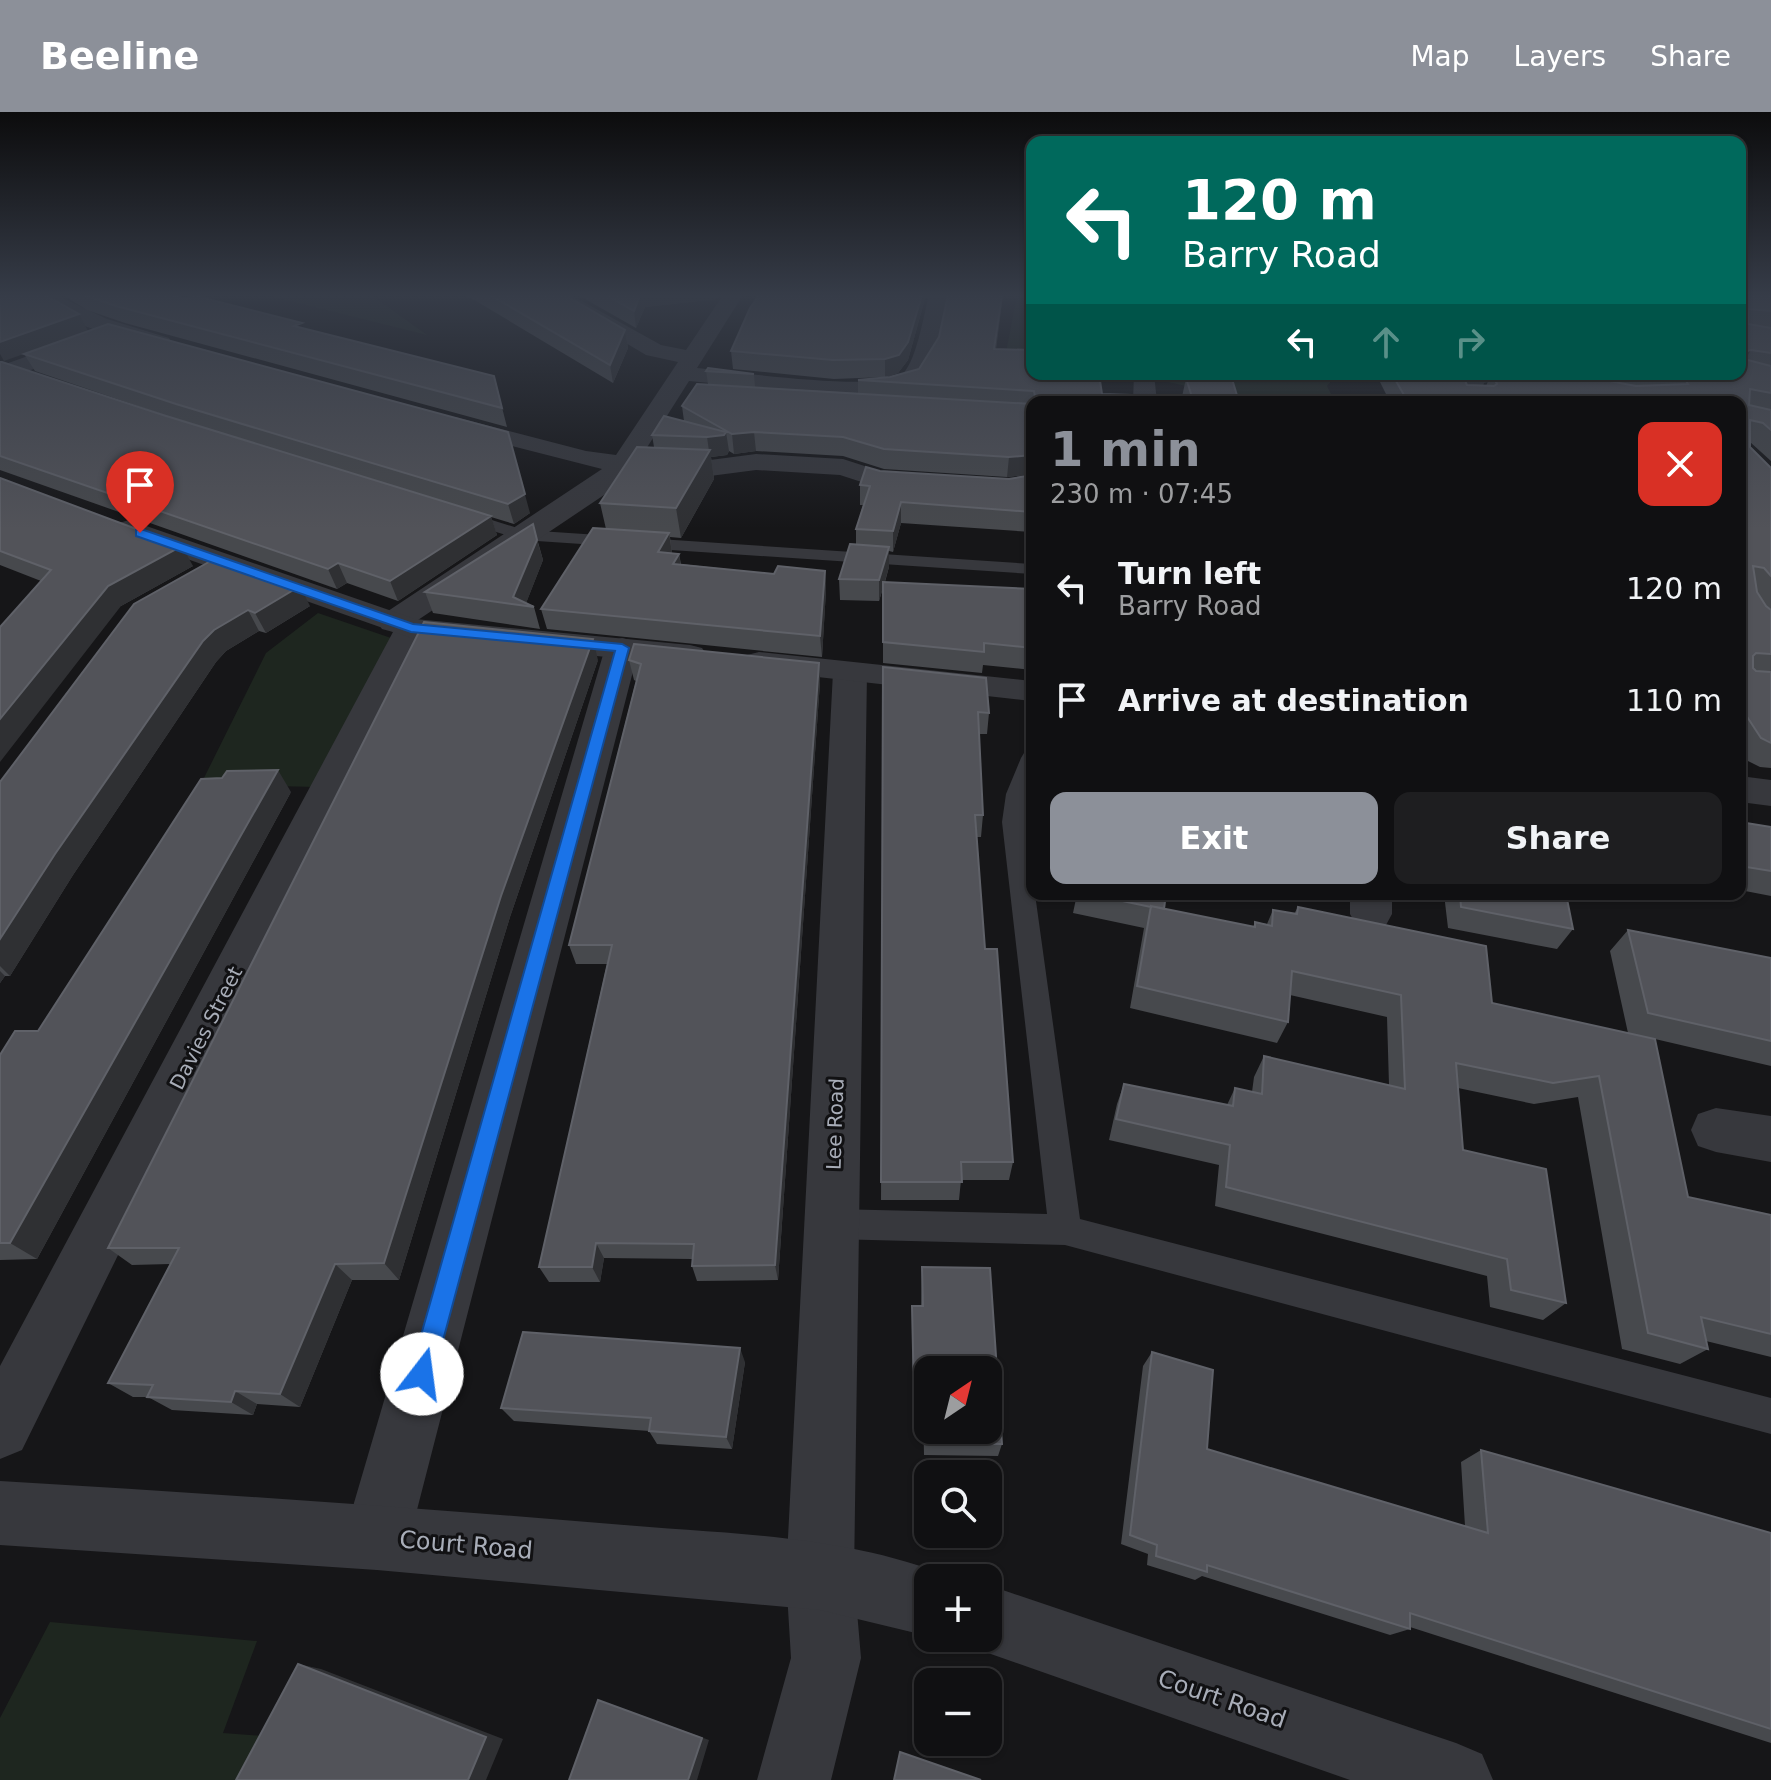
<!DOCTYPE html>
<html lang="en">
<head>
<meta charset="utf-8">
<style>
	body { margin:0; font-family:"DejaVu Sans",sans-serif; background:#1e1e20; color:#f1f3f6; height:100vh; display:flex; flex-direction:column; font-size:30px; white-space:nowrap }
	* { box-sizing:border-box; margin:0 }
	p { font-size:26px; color:#9c9d9f }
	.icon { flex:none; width:44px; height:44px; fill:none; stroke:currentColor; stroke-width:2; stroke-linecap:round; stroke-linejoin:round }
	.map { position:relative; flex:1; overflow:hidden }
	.side { position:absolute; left:1026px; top:284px; width:720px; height:504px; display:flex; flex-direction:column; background:#101012; border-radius:16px; box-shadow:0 2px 6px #0004,0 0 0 2px #303032 }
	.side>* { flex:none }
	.guide { position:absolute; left:1026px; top:24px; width:720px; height:244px; border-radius:16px; box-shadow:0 2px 6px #0004,0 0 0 2px #303032; background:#00695c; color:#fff; overflow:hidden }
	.needle { width:52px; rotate:35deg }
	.controls { position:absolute; left:914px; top:1244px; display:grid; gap:16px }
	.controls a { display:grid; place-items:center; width:88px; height:88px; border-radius:16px; background:#101012; box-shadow:0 2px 6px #0004,0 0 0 2px #303032; font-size:40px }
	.pin { position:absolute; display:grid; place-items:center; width:68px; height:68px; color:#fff; margin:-82px -34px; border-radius:50% 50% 50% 0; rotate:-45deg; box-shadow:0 0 8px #0007 }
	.pin .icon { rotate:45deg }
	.me { position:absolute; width:88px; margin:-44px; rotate:15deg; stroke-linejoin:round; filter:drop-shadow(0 0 6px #0008) }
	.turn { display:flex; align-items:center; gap:28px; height:168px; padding:0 24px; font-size:36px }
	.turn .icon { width:104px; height:104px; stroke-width:2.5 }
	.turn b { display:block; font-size:56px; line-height:68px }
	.lanes { display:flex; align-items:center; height:76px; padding:0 24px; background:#0003; justify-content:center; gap:40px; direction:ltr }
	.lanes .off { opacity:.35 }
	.round { display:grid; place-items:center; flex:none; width:84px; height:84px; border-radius:16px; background:#1e1e20 }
	.overview { display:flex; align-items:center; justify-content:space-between; height:136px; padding:0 24px }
	h1 { font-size:48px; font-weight:700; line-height:60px; color:#8c9099 }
	.primary-button { display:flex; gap:16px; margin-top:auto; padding:16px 24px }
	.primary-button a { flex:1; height:92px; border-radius:16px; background:#8c9099; color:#fff; font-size:32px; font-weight:700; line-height:92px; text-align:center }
	.primary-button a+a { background:#1e1e20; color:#f1f3f6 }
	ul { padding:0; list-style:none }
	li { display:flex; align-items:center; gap:24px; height:112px; padding:0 24px }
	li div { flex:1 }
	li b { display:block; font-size:30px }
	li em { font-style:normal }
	header { display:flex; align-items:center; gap:48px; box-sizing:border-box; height:112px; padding:0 40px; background:#8c9099; color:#fff }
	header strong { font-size:38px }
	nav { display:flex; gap:44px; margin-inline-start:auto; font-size:28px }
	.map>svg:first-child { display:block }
</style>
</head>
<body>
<header>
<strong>Beeline</strong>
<nav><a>Map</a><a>Layers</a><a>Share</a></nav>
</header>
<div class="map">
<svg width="1771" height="1668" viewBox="0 0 1771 1668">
	<rect width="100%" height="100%" fill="#161618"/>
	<path fill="#1e261f" d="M269,183H371L427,223L282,187Z
		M1017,183H1032V252L1004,251Z
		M1131,262H1337L1327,274L1335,290H1260Z
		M318,501L394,527L316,675L201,672L266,541Z
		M50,1510L257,1529L223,1621L264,1624L244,1668H0V1606Z"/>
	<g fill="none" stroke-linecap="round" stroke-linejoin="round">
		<path fill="#37383d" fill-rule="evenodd" d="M460,398L524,418L1032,452V462L522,428L454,407L452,403Z
			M1032,639V673L1026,710L1032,782H1035L1080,1107L1771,1286V1322L1065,1133L832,1127L821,1123L816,1112L821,1101L832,1097L1047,1102L1002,710L1006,682L1021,646L1024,641Z"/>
		<path fill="#37383d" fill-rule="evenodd" d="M30,183H56L107,207L169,226L172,231L161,238C129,230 52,207 30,183Z
			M545,183H571L661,233L686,238L723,183H743L697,256C733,260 874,279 900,264C916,254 924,201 929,183H949L935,242L916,274L892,281L838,283L689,269L641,345L710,348L756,342L843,347L883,360L1007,368L1032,364V380L1007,384L880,376L840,363L756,358L710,364L630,360L610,379L418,508L427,516L22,1338L0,1347V1254L393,520L382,517L377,510L382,503L602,357L446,317L443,312L446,307L455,305L586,339L616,343L678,250L646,243Z
			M84,224L92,226L95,231L92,236L0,269V254Z
			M1134,262H1154L1157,290H1133Z
			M1465,262H1507L1503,267L1484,271L1481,282L1486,290H1462L1457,282Z
			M622,526L634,529L639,536L410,1425L400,1448L377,1458L354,1448L344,1425L605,536L610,529Z
			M850,550L862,553L867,560L854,1464L861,1546L831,1668H757L791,1546L786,1464L833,560L838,553Z
			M1350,782H1392V802L1386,813L1371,818L1356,813L1350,802Z
			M1716,996L1771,1004V1050L1716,1040L1698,1034L1691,1018L1698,1002Z"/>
		<path fill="#37383d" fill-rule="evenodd" d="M129,408L415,507L690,533L702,536L707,543L702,550L690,553L411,526L119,423L115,417L119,411Z
			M759,540L1032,569V589L747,557L742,550L747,543Z
			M1740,664L1771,668V694L1740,690Z
			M0,1369C204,1381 408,1395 612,1412C724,1422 846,1422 952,1466H928V1524L820,1498L377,1458L0,1433Z
			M988,1473L1456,1631L1482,1642L1493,1668H1350L988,1541L964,1531L962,1526H988Z"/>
	</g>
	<path fill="#47494d" d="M63,183H172L494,264L507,315L125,211L87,198Z
		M466,183H565L625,218L628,236L613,271Z
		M578,183H720L717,187L645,195L636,216Z
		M759,183H926L908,248L898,261L885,265L834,267L733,257L731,239Z
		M948,183H1003L996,237L1102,282L1182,285L1186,266L1239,290H1032V362L1007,365L884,357L843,344L756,339L734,342L729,339L727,343L711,345L714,367L681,426L670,425L672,441L679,442L681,452L774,462L825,459L826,478L822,545L547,517L541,497L606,417L600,391L654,335L652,323L684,309L682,294L708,272L706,259L754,262L755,275L858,281V268L890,265L919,257L939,225Z
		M1740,183H1771V349L1750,330V335L1771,356V656L1760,655L1744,647L1740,642V290H1390L1378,266L1379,262H1462L1467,273L1486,274L1491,262H1740Z
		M108,212L530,401L514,412L491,405L497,423L398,489L347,471L337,477L0,358V250L179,308L35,259L24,242Z
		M880,359L1009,367L1032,363V420L901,411L893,440L889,439V455L885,470L1032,477V558L983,553L982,561L883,551V476L879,489L840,488L839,467L856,433V417L863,393H860V373Z
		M0,366L193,454L121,494L41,469L0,453Z
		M533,412L543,448L526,491L534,495L540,517L433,501L425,480Z
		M134,492L310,494L266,521L259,519L226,539L216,550L73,763L10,864H5L0,871V670Z
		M598,548L510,805L399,1168H352L300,1295L257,1292L253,1303L172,1298L148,1285H133L108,1271L170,1152L132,1153L108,1136Z
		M629,548L819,551L820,570L778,1168L697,1169L692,1154V1147L604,1146L600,1170H549L539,1155L607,852H576L569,833L636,569L634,568Z
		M883,555L989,601L987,622H979L983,703L981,725H977L985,837L1013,1050L1009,1068H961L959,1088H881Z
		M291,680L37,1147L0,1148V943L38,919Z
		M1740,710L1771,715V784L1740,778Z
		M1077,782H1166L1164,797L1253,815L1255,810L1267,812L1273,798L1294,802L1298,795L1492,891L1628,921L1610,839L1628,818L1771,846V954L1655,927L1688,1085L1771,1103V1245L1706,1229L1708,1237L1680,1252L1622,1237L1578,985L1534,992L1458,976L1463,1038L1566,1191L1543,1208L1490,1195L1487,1164L1215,1094L1219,1053L1109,1028L1117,992L1124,972L1227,993L1235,976L1252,980L1254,965L1264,944L1389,973L1387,905L1290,883L1288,910L1277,931L1130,896L1144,816L1073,801Z
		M1444,782H1566L1573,817L1557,837L1448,816Z
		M922,1155L1002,1332L998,1344L924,1343L923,1296H913L912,1209V1194H921Z
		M1152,1240L1207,1337L1465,1414L1461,1350L1481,1338L1771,1421V1631L1410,1515V1517L1390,1523L1202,1464L1195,1468L1147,1453L1148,1442L1121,1432L1143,1254Z
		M745,1250L732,1337L657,1332L649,1319L514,1309L501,1296Z"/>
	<path fill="#2f3033" d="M640,183H720L717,187L645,195L636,216L634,199Z
		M922,183H926L908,248L898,261L885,265V247Z
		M1002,183H1003L993,255L994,237Z
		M79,202L88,219L4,249L0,242V230Z
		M625,218L628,236L613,271L610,253Z
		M1751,238L1740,256V241Z
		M508,320L530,401L514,412L508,392Z
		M726,320L729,339L727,343L711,345L714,367L681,426L676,396L709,339L707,325Z
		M754,320L756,339L734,342L732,322Z
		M1032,343V362L1007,365L1009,345Z
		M901,390V411L893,440V419Z
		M491,404L497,423L398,489L390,469Z
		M669,421L672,441L658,440Z
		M537,428L543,448L525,494L513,485Z
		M182,434L193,454L121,494L0,650V607L108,474Z
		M889,435V455L879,489V468Z
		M679,442L682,462L673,452Z
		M338,451L347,471L337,477L328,457Z
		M825,459L826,478L822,545L820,524Z
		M300,474L310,494L266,521L255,501Z
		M248,498L259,519L226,539L216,550L73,763L10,864L0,854V827L55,742L203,529L214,518Z
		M593,527L598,548L510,805L399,1168L384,1151L501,784Z
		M819,551L820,570L778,1168L775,1153Z
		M278,658L291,680L37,1147L10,1131Z
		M0,859L5,864L0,871Z
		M596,1131L604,1146L600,1170L592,1155Z
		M335,1152L352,1168L300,1295L280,1282Z
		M740,1236L745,1250L732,1337L726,1325Z
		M235,1279L257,1292L253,1303L231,1290Z
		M298,1552L321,1557L503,1627L486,1668H468Z
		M610,1592L709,1628L697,1668H688Z"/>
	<path fill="#525359" stroke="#5f6168" stroke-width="2" fill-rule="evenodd" d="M0,183H45L79,202L0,230Z
		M84,183H172L186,187L196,184L302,211L294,214L494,264L502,296L116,194Z
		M490,183H565L625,218L610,253Z
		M606,183H640L634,199Z
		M759,183H922L908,230L899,243L885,247L833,248L731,239L750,196Z
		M948,183H1002L994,237L1032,238V262H1099L1102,282L1192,285L1186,266L1232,267L1239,290H1036L1034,279L858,268L890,265L919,257L939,225Z
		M1740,183H1771V199L1748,197V212L1771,216V241L1751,238L1740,241Z
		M108,212L508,320L525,382L508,392L176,292L24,242Z
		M1740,246L1771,254V281L1750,277L1749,293L1771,298V318L1763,311L1750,308V335L1771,356V464L1764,456L1753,454L1757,480L1766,494L1771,498V542L1756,541L1753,544V556L1756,559L1771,560V631L1761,626L1740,594V290H1408L1392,262H1462L1467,273L1494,274L1497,272L1492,262H1572L1636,274L1688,272L1683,264L1674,262H1740Z
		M0,250H2L163,303L491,404L390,469L338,451L328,457L0,344Z
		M708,256L754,262L706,259Z
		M697,272L1032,292V343L1009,345L884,337L843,325L754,320L732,322L682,294Z
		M664,304L726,320L724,323L707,325L652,323Z
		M637,335L710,338L676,396L600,391Z
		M866,355L880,359L1009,367L1032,363V400L901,390L893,419L856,417L870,374L860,373Z
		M0,366L182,434L108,474L0,607V515L51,458L0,439Z
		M533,412L537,428L513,485L534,495L425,480Z
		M593,416L669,421L658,440L679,442L673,452L774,462L778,454L825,459L820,524L541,497Z
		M850,432L889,435L879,468L839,467Z
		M216,446L300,474L255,501L248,498L214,518L203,529L55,742L0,827V670L134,492Z
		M883,470L1032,477V536L984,531V540L883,530Z
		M424,510L593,527L501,784L384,1151L335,1152L280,1282L235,1279L231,1290L147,1285L153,1273L108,1271L179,1136H108Z
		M634,532L819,551L775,1153L692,1154L694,1132L596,1131L592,1155H539L612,833H569L641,552L629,548Z
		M883,555L986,566L989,601L978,600L983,703H975L985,837H997L1013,1050H961L962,1070H881Z
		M278,658L10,1131H0V943L15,919H38L201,667L222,666L227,659Z
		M1740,710L1771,715V759L1740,754Z
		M1089,782H1166L1164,797L1151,794V795Z
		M1460,782H1566L1573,817L1461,795Z
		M1151,794L1255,815V810L1272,814L1273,798L1297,802L1298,795L1486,834L1492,891L1655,927L1688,1085L1771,1103V1222L1701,1205L1708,1237L1648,1221L1599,964L1553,971L1456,951L1463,1038L1546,1057L1566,1191L1511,1178L1507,1147L1226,1075L1230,1033L1116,1007L1124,972L1233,994L1235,976L1262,982L1264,944L1405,977L1401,883L1292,859L1288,910L1137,874Z
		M1628,818L1771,846V929L1648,901Z
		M922,1155L990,1156L1002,1332L925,1331L924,1283L914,1282L912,1194H923ZM928,1258H988V1318H928Z
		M523,1220L740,1236L726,1325L649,1319L651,1306L501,1296Z
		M1152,1240L1213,1258L1207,1337L1488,1421L1481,1338L1771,1421V1617L1410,1501V1517L1207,1453V1460L1156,1444L1157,1433L1130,1423Z
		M298,1552L486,1625L468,1668H236Z
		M598,1588L702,1626L688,1668H569Z
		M900,1640L981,1668H894Z"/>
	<linearGradient id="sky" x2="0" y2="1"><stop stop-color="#0c0c0d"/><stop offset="0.44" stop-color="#363c48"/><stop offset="1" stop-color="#363c48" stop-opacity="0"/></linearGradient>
	<rect width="1771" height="417" fill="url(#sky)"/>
	<path fill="#1a73e8" stroke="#114b97" stroke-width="2" d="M136,418H144L413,512L622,532L629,536L434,1262L431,1271L422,1275L413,1271L410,1262L615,539L411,520L136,424Z"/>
	<g text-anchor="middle" stroke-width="6" stroke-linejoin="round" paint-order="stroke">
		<g font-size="20" fill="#a8adb8" stroke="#111113">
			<text transform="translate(206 916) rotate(-63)" y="7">Davies Street</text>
			<text transform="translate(835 1012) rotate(-88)" y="7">Lee Road</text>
		</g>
		<g font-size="24" fill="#a8adb8" stroke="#111113">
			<text transform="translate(466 1433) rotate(5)" y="8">Court Road</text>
			<text transform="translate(1222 1587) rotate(19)" y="8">Court Road</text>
		</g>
	</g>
</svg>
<div class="controls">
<a><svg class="needle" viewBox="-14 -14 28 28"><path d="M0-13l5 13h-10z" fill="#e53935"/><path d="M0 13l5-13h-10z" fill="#9c9d9f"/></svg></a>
<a><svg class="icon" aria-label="search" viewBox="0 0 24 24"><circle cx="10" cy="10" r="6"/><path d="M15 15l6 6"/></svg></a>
<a>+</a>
<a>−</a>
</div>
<div class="pin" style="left:140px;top:421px;background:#d93025"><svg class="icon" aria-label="arrive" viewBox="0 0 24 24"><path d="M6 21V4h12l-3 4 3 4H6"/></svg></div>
<svg class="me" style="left:422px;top:1262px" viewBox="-20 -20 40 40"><circle r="19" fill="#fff"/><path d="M0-13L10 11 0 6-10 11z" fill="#1a73e8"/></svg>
<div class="guide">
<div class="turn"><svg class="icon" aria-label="left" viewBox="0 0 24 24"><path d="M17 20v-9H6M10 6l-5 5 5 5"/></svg><div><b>120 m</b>Barry Road</div></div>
<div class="lanes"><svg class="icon" aria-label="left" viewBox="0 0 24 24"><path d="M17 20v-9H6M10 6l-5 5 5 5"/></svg><svg class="icon off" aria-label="ahead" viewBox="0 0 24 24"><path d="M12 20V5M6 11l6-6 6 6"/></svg><svg class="icon off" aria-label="right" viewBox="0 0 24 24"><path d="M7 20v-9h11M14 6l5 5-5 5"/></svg></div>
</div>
<section class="side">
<div class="overview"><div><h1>1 min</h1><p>230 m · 07:45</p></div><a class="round" style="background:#d93025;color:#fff"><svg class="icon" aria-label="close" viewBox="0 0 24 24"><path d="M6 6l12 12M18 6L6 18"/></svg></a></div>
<ul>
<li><svg class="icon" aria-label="left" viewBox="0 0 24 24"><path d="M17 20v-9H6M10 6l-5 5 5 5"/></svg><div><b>Turn left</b><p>Barry Road</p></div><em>120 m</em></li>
<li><svg class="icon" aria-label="arrive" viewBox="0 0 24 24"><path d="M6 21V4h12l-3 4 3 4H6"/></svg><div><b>Arrive at destination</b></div><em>110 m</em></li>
</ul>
<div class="primary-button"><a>Exit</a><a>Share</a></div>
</section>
</div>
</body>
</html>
